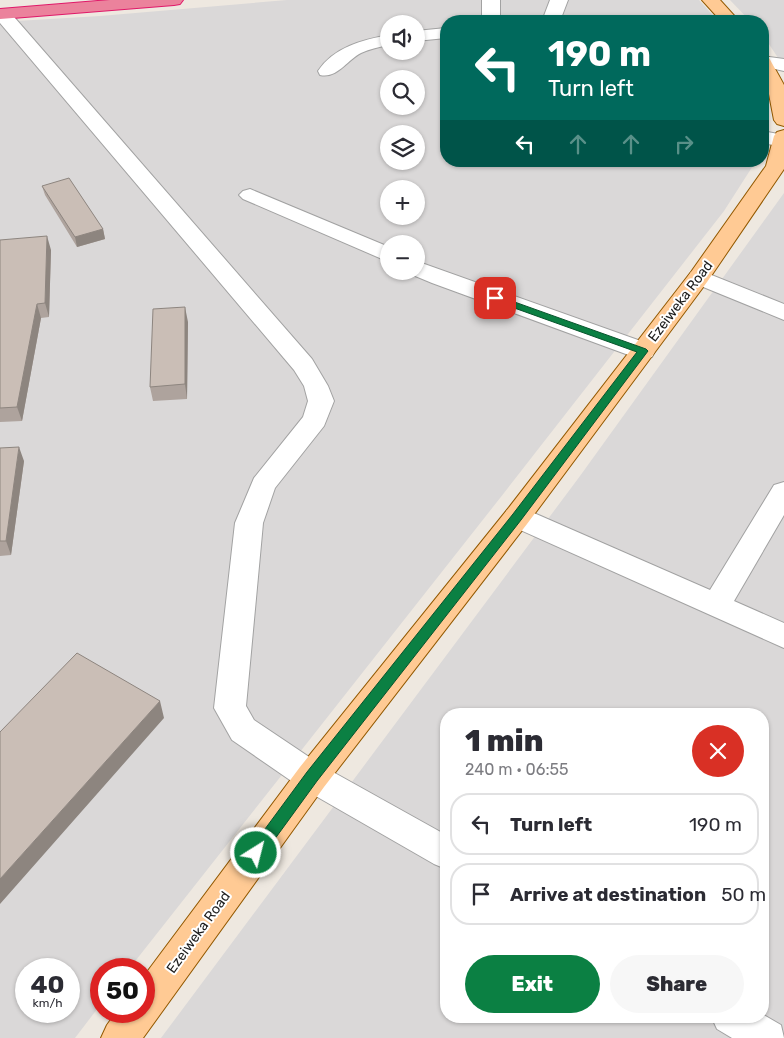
<!DOCTYPE html>
<html lang="en">
<head>
<meta charset="utf-8">
<style>
	body { margin:0; font-family:Rubik,sans-serif; background:#f7f7f7; color:#2b2b33; height:100vh; display:flex; flex-direction:column; font-size:19px; white-space:nowrap }
	* { box-sizing:border-box; margin:0 }
	p { font-size:16px; color:#7c7c81 }
	.icon { flex:none; width:28px; height:28px; fill:none; stroke:currentColor; stroke-width:2; stroke-linecap:round; stroke-linejoin:round }
	.map { position:relative; flex:1; overflow:hidden }
	.panel { position:absolute; left:440px; top:708px; width:329px; height:315px; display:flex; flex-direction:column; background:#fff; border-radius:20px; box-shadow:0 1px 4px #0004 }
	.panel>* { flex:none }
	.hud { position:absolute; left:440px; top:15px; width:329px; height:152px; border-radius:20px; box-shadow:0 1px 4px #0004; background:#00695c; color:#fff; overflow:hidden }
	.buttons { position:absolute; left:380px; top:15px; display:grid; gap:10px }
	.buttons a { display:grid; place-items:center; width:45px; height:45px; border-radius:50%; background:#fff; box-shadow:0 1px 4px #0004; font-size:25px }
	.speed { position:absolute; left:15px; top:958px; display:flex; gap:10px; font-size:25px; font-weight:700; text-align:center }
	.speed>* { display:grid; place-content:center; width:65px; height:65px; border-radius:50%; background:#fff; box-shadow:0 1px 4px #0004; line-height:1 }
	.speed small { font-size:12px; font-weight:400 }
	.speed .limit { border:8px solid #d22; background:#fff; color:#111 }
	.pin { position:absolute; display:grid; place-items:center; width:42px; height:42px; color:#fff; margin:-21px; border-radius:10px; box-shadow:0 2px 8px #0006 }
	.me { position:absolute; width:55px; margin:-28px; rotate:36deg; stroke-linejoin:round; filter:drop-shadow(0 0 4px #0008) }
	.turn { display:flex; align-items:center; gap:18px; height:105px; padding:0 25px; font-size:22px }
	.turn .icon { width:65px; height:65px; stroke-width:2.5 }
	.turn b { display:block; font-size:35px; line-height:42px }
	.lanes { display:flex; align-items:center; height:48px; padding:0 25px; background:#0003; justify-content:center; gap:25px; direction:ltr }
	.lanes .off { opacity:.35 }
	.round { display:grid; place-items:center; flex:none; width:52px; height:52px; border-radius:26px; background:#f7f7f7 }
	.head { display:flex; align-items:center; justify-content:space-between; height:85px; padding:0 25px }
	h1 { font-size:30px; font-weight:800; line-height:38px }
	.primary-button { display:flex; gap:10px; margin-top:auto; padding:10px 25px }
	.primary-button a { flex:1; height:58px; border-radius:30px; background:#0b8043; color:#fff; font-size:20px; font-weight:800; line-height:58px; text-align:center }
	.primary-button a+a { background:#f7f7f7; color:#2b2b33 }
	ul { padding:0; list-style:none }
	li { display:flex; align-items:center; gap:15px; height:62px; margin:0 10px 8px; padding:0 15px; border:2px solid #e1e1e2; border-radius:20px }
	li div { flex:1 }
	li b { display:block; font-size:19px }
	li em { font-style:normal }
	.map>svg:first-child { display:block }
</style>
</head>
<body>
<div class="map">
<svg width="784" height="1038" viewBox="0 0 784 1038">
	<rect width="100%" height="100%" fill="#eee8e0"/>
	<path fill="#dad8d8" fill-rule="evenodd" d="M287,0H699L718,21H446V161H756L724,211L504,493L129,969H101V1004L75,1038H0V22L100,16ZM389,24H416V51H389ZM389,79H416V106H389ZM389,134H416V161H389ZM389,189H416V216H389ZM389,244H416V271H389ZM26,969H69V1011H26Z
		M730,0H784V67L763,35L762,21H750Z
		M784,193V1038H161L580,476ZM446,714H762V1016H446Z"/>
	<g fill="none" stroke-linecap="round" stroke-linejoin="round">
		<g stroke="#a2a2a2" stroke-width="2">
			<path id="minor" d="M482,0H500V21H482Z
				M550,0H568L560,21H542Z
				M0,9L8,10L312,359L328,386L334,401L324,426L275,488L263,523L246,706L254,720L324,767L446,835V869L434,864L300,787L232,740L214,708L235,523L254,478L303,417L308,401L304,386L294,370L0,23Z
				M446,28V38L416,41V31Z
				M389,35V45C379,47 370,49 361,53C347,60 337,79 320,75L318,71C334,47 362,40 389,35Z
				M762,56L784,59V71L762,66Z
				M762,131L784,135V147L762,143Z
				M250,189L389,247V262L243,199L239,195L243,191Z
				M416,261L652,345L655,351L652,357L643,359L634,357L432,283L408,273L407,271H416Z
				M699,270L784,304V320L691,282L688,277L691,272Z
				M784,482V515L734,601L784,623V648L507,524L503,517L507,510L517,507L527,510L710,590L774,485Z
				M762,1014L781,1025L784,1038H732L717,1029L711,1016H762Z"/>
		</g>
		<g stroke="#935900" stroke-width="2">
			<path id="major" d="M702,0H720L739,21H721Z
				M762,55L768,56L784,85V126L777,124L774,120L769,94L762,80Z
				M784,130V169L707,282L527,524L324,787L143,1038H101L107,1025L117,1011H144V976L300,767L507,510L691,272L766,166L774,136L777,132Z"/>
		</g>
		<g stroke="#e01969" stroke-width="2">
			<path id="highway" d="M110,0H183L180,4L174,5L0,19V9Z"/>
		</g>
		<use href="#minor" fill="#fff" fill-rule="evenodd"/>
		<use href="#major" fill="#ffca94" fill-rule="evenodd"/>
		<use href="#highway" fill="#eb829c" fill-rule="evenodd"/>
	</g>
	<path fill="#aea39d" d="M42,186L103,229L105,239L77,247L45,195Z
		M0,240L51,250L49,317L41,318L22,421L0,422Z
		M188,322L187,399L153,401L150,387Z
		M0,448L24,461L11,555L0,556Z"/>
	<path fill="#8d857f" d="M103,229L105,239L77,247L75,237Z
		M47,236L51,250L49,317L45,303Z
		M37,304L41,318L22,421L17,407Z
		M185,307L188,322L187,399L185,384Z
		M19,447L24,461L11,555L6,541Z
		M160,701L164,718L0,904V879Z"/>
	<path fill="#cabeb6" stroke="#8d857f" d="M69,178L103,229L75,237L42,186Z
		M47,236L45,303L37,304L17,407L0,408V240Z
		M185,307V384L150,387L153,309Z
		M19,447L6,541H0V448Z
		M77,653L160,701L0,879V732Z"/>
	<path fill="#0b8043" stroke="#07532c" d="M495,295L646,349L648,351L521,520L317,781L261,858L256,860L251,858L249,853L251,848L307,772L513,514L637,352L492,300V296Z"/>
	<g text-anchor="middle" stroke-width="4" stroke-linejoin="round" paint-order="stroke">
		<g font-size="14" fill="#1b1b1b" stroke="#fff">
			<text transform="translate(680 301) rotate(-53)" y="5">Ezeiweka Road</text>
			<text transform="translate(198 932) rotate(-54)" y="5">Ezeiweka Road</text>
		</g>
	</g>
</svg>
<div class="buttons">
<a><svg class="icon" aria-label="sound" viewBox="0 0 24 24"><path d="M4 9h4l5-4v14l-5-4H4zM17 9q2 3 0 6"/></svg></a>
<a><svg class="icon" aria-label="search" viewBox="0 0 24 24"><circle cx="10" cy="10" r="6"/><path d="M15 15l6 6"/></svg></a>
<a><svg class="icon" aria-label="layers" viewBox="0 0 24 24"><path d="M12 4l9 5-9 5-9-5zM3 14l9 5 9-5"/></svg></a>
<a>+</a>
<a>−</a>
</div>
<div class="speed"><div>40<small>km/h</small></div><div class="limit">50</div></div>
<div class="pin" style="left:495px;top:298px;background:#d93025"><svg class="icon" aria-label="arrive" viewBox="0 0 24 24"><path d="M6 21V4h12l-3 4 3 4H6"/></svg></div>
<svg class="me" style="left:256px;top:853px" viewBox="-20 -20 40 40"><circle r="17" fill="#0b8043" stroke="#fff" stroke-width="3"/><path d="M0-11L8 9 0 5-8 9z" fill="#fff"/></svg>
<div class="hud">
<div class="turn"><svg class="icon" aria-label="left" viewBox="0 0 24 24"><path d="M17 20v-9H6M10 6l-5 5 5 5"/></svg><div><b>190 m</b>Turn left</div></div>
<div class="lanes"><svg class="icon" aria-label="left" viewBox="0 0 24 24"><path d="M17 20v-9H6M10 6l-5 5 5 5"/></svg><svg class="icon off" aria-label="ahead" viewBox="0 0 24 24"><path d="M12 20V5M6 11l6-6 6 6"/></svg><svg class="icon off" aria-label="ahead" viewBox="0 0 24 24"><path d="M12 20V5M6 11l6-6 6 6"/></svg><svg class="icon off" aria-label="right" viewBox="0 0 24 24"><path d="M7 20v-9h11M14 6l5 5-5 5"/></svg></div>
</div>
<section class="panel">
<div class="head"><div><h1>1 min</h1><p>240 m · 06:55</p></div><a class="round" style="background:#d93025;color:#fff"><svg class="icon" aria-label="close" viewBox="0 0 24 24"><path d="M6 6l12 12M18 6L6 18"/></svg></a></div>
<ul>
<li><svg class="icon" aria-label="left" viewBox="0 0 24 24"><path d="M17 20v-9H6M10 6l-5 5 5 5"/></svg><div><b>Turn left</b></div><em>190 m</em></li>
<li><svg class="icon" aria-label="arrive" viewBox="0 0 24 24"><path d="M6 21V4h12l-3 4 3 4H6"/></svg><div><b>Arrive at destination</b></div><em>50 m</em></li>
</ul>
<div class="primary-button"><a>Exit</a><a>Share</a></div>
</section>
</div>
</body>
</html>
